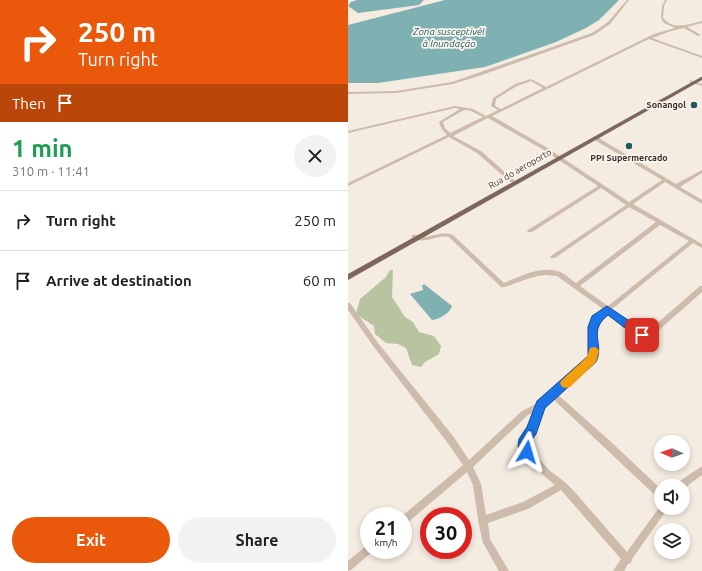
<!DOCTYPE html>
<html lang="en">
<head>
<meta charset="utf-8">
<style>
	body { margin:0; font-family:Ubuntu,sans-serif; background:#f2f2f2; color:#202124; height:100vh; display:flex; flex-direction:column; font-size:15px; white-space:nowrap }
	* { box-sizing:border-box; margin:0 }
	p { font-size:13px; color:#757577 }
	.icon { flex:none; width:22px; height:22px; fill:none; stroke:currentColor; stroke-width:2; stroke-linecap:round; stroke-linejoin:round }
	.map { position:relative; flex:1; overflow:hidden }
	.side { display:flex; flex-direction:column; background:#fff; width:348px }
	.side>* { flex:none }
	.hud { background:#ea580c; color:#fff; overflow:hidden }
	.needle { width:26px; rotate:272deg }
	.fabs { position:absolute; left:306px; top:435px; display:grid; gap:8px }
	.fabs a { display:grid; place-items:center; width:36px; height:36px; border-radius:50%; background:#fff; box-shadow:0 2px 6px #0003; font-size:20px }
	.speed { position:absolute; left:12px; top:507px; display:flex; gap:8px; font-size:20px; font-weight:700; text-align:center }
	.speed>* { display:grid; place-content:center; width:52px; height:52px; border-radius:50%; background:#fff; box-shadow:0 2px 6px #0003; line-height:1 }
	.speed small { font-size:10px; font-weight:400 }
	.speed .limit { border:6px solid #d22; background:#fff; color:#111 }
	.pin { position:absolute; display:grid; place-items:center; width:34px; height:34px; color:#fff; margin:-17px; border-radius:8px; box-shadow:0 2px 6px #0006 }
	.me { position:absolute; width:44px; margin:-22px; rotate:7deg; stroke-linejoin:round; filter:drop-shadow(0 0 3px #0008) }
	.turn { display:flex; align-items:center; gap:14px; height:84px; padding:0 12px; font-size:18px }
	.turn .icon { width:52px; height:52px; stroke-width:2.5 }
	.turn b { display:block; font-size:28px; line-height:34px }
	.then { display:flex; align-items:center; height:38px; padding:0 12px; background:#0003; gap:8px; font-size:15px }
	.round { display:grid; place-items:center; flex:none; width:42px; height:42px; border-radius:21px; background:#f2f2f2 }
	.summary { display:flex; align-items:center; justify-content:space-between; height:68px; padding:0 12px }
	h1 { font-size:24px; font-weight:700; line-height:30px; color:#1e9e55 }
	.action { display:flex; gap:8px; margin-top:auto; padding:8px 12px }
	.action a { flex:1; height:46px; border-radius:24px; background:#ea580c; color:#fff; font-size:16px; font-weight:700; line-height:46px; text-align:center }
	.action a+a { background:#f2f2f2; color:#202124 }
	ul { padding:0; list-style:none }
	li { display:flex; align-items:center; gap:12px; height:60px; padding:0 12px; border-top:1px solid #e0e0e0 }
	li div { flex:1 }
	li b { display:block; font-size:15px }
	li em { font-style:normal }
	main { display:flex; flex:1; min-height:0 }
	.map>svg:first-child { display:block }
</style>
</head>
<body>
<main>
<section class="side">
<div class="hud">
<div class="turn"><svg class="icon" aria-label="right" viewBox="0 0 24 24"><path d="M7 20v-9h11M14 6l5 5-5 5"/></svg><div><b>250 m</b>Turn right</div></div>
<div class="then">Then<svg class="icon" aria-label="arrive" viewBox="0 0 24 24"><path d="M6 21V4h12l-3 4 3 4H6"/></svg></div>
</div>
<div class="summary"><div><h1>1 min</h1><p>310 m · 11:41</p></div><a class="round"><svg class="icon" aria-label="close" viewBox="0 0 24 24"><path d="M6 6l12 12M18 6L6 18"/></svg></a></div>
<ul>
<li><svg class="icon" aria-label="right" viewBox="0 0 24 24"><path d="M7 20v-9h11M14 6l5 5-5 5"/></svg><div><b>Turn right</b></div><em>250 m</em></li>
<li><svg class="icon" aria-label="arrive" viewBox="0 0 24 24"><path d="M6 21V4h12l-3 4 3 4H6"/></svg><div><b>Arrive at destination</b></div><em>60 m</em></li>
</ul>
<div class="action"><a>Exit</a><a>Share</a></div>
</section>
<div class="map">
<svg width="354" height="571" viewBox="0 0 354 571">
	<rect width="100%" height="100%" fill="#f4ebe1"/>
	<path fill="#b8c4a0" d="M42,270H45L44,297L57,317L65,322L71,332L86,336L93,346L91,354L77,362L73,367L64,365L58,348L50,344L38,343L27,334L26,326L8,314L12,299L38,277Z"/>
	<path fill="#7fb0b2" d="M9,0H76L71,5L10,13L0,6L3,2Z
		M97,0H271L251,20L238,28L208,42L137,67L30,83H0V25Z
		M76,284L104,306C102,313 92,319 84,320L62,294L75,290L74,286Z"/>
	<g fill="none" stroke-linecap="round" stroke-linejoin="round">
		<path fill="#cdbbac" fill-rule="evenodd" d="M279,0H281L262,24L246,35L131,76L105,84L48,93L0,94V92L48,91L104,82L244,33L260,22Z
			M317,0H319L316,6L315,18C326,31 340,24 354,21V23L339,27L353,35L350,36L336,28L323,31L304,38L354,56V58L301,39L144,116L198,147L281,202L314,180L245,139V137H249L328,184L354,170V173L332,187L354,200V204L317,182L285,204L354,244V248L345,243L264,309L298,333L352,286H354V292L303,337L297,339L260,313L250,321L247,327L249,355L246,361L210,395L261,440L313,489V499L310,498L205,399L196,407L186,433L181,440L180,446L182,449L201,470L217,482L225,490L279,552L313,505V508H320L284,559L283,563L280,564L276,571H265L273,559L213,490L180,509L140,523L142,539L161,571H151L135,543L130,521V519L125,485L119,472L58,524L55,525V516H54L115,465L99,442L26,347L0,310V303H2L30,343L105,436L121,460L174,411L190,403L242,357L243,355L241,327L246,317L255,309L209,276L197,275L190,276L179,279L157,287H153L101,237C88,234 75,247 63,236L64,235C68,234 72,237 76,237C88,236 92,231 105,235L156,283C173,276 194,265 212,272C218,274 223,280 228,283L308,222L281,207L207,258H203L202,257L203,256L278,205L253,188L184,232H180L179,231L180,230L250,186L194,149L140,118L105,136L133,151L166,180V182H162L129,153L101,137L0,186V183L99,135L93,128L91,122L112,109L107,108L0,133V131L107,106L125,109L138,116L150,110L143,106L145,98L167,84L183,79L198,87L306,34L327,28L316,23L313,18L314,6ZM183,81L195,88L153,109L147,106L148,99L169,86ZM118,110L123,111L135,117L102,133L97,128L95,122L114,111ZM312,225L341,241L260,306L232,286ZM186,412C184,417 183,422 180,427C178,432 174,435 173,441C170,455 196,476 207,485L175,502L138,515L133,484L125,467L180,415Z
			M342,80L354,84V86L342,82Z
			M354,466V475L335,489V486H328L329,483Z
			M21,544V550H25L24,552L3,570L0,571V561L18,546Z"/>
		<path fill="#7d675c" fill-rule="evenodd" d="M353,77H354V80L0,280V274Z"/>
	</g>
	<path fill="#1a73e8" stroke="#114b97" d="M259,306L298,332L299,335L298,338L294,339L290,338L260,315C239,332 257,343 248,362L197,408L188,434L183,441L182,446L185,452L183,457L179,458L174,457L170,446L171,439L179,427L189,401L240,356V327L244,316Z"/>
	<path fill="#f59e0b" d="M246,347L249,348L251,351L248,362L222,387L218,388L214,387L212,383L214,380L239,357L242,348Z"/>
	<g fill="#1f5a5e" stroke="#fbf5ee" stroke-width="1.5">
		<circle cx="346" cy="105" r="4"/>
		<circle cx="281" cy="146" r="4"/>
	</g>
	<g text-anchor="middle" stroke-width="3.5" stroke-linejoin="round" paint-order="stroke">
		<g font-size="9" font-weight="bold" fill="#3b302b" stroke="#fbf5ee" text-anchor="end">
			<text x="338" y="108">Sonangol</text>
			<text x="281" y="161" text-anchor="middle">PPI Supermercado</text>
		</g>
		<g font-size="9" fill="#3b302b" stroke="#fbf5ee">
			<text transform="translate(172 169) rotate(-30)" y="3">Rua do aeroporto</text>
		</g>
		<g font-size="10" font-style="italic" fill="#1f5a5e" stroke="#fbf5ee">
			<text x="101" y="35">Zona susceptivél<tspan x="101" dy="12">à Inundação</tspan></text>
		</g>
	</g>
</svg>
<div class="fabs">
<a><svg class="needle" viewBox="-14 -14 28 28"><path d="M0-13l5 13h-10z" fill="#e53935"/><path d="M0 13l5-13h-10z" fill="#757577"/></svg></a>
<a><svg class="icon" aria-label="sound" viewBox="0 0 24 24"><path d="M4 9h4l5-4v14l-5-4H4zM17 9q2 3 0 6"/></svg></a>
<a><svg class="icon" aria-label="layers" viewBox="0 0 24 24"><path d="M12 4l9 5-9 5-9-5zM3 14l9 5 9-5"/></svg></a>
</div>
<div class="speed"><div>21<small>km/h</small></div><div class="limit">30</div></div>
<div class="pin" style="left:294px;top:335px;background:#d93025"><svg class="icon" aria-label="arrive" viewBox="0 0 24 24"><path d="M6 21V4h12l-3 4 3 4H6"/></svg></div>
<svg class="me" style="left:179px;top:452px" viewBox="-20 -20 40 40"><path d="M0-17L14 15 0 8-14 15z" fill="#1a73e8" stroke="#fff" stroke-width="4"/></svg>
</div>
</main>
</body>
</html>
